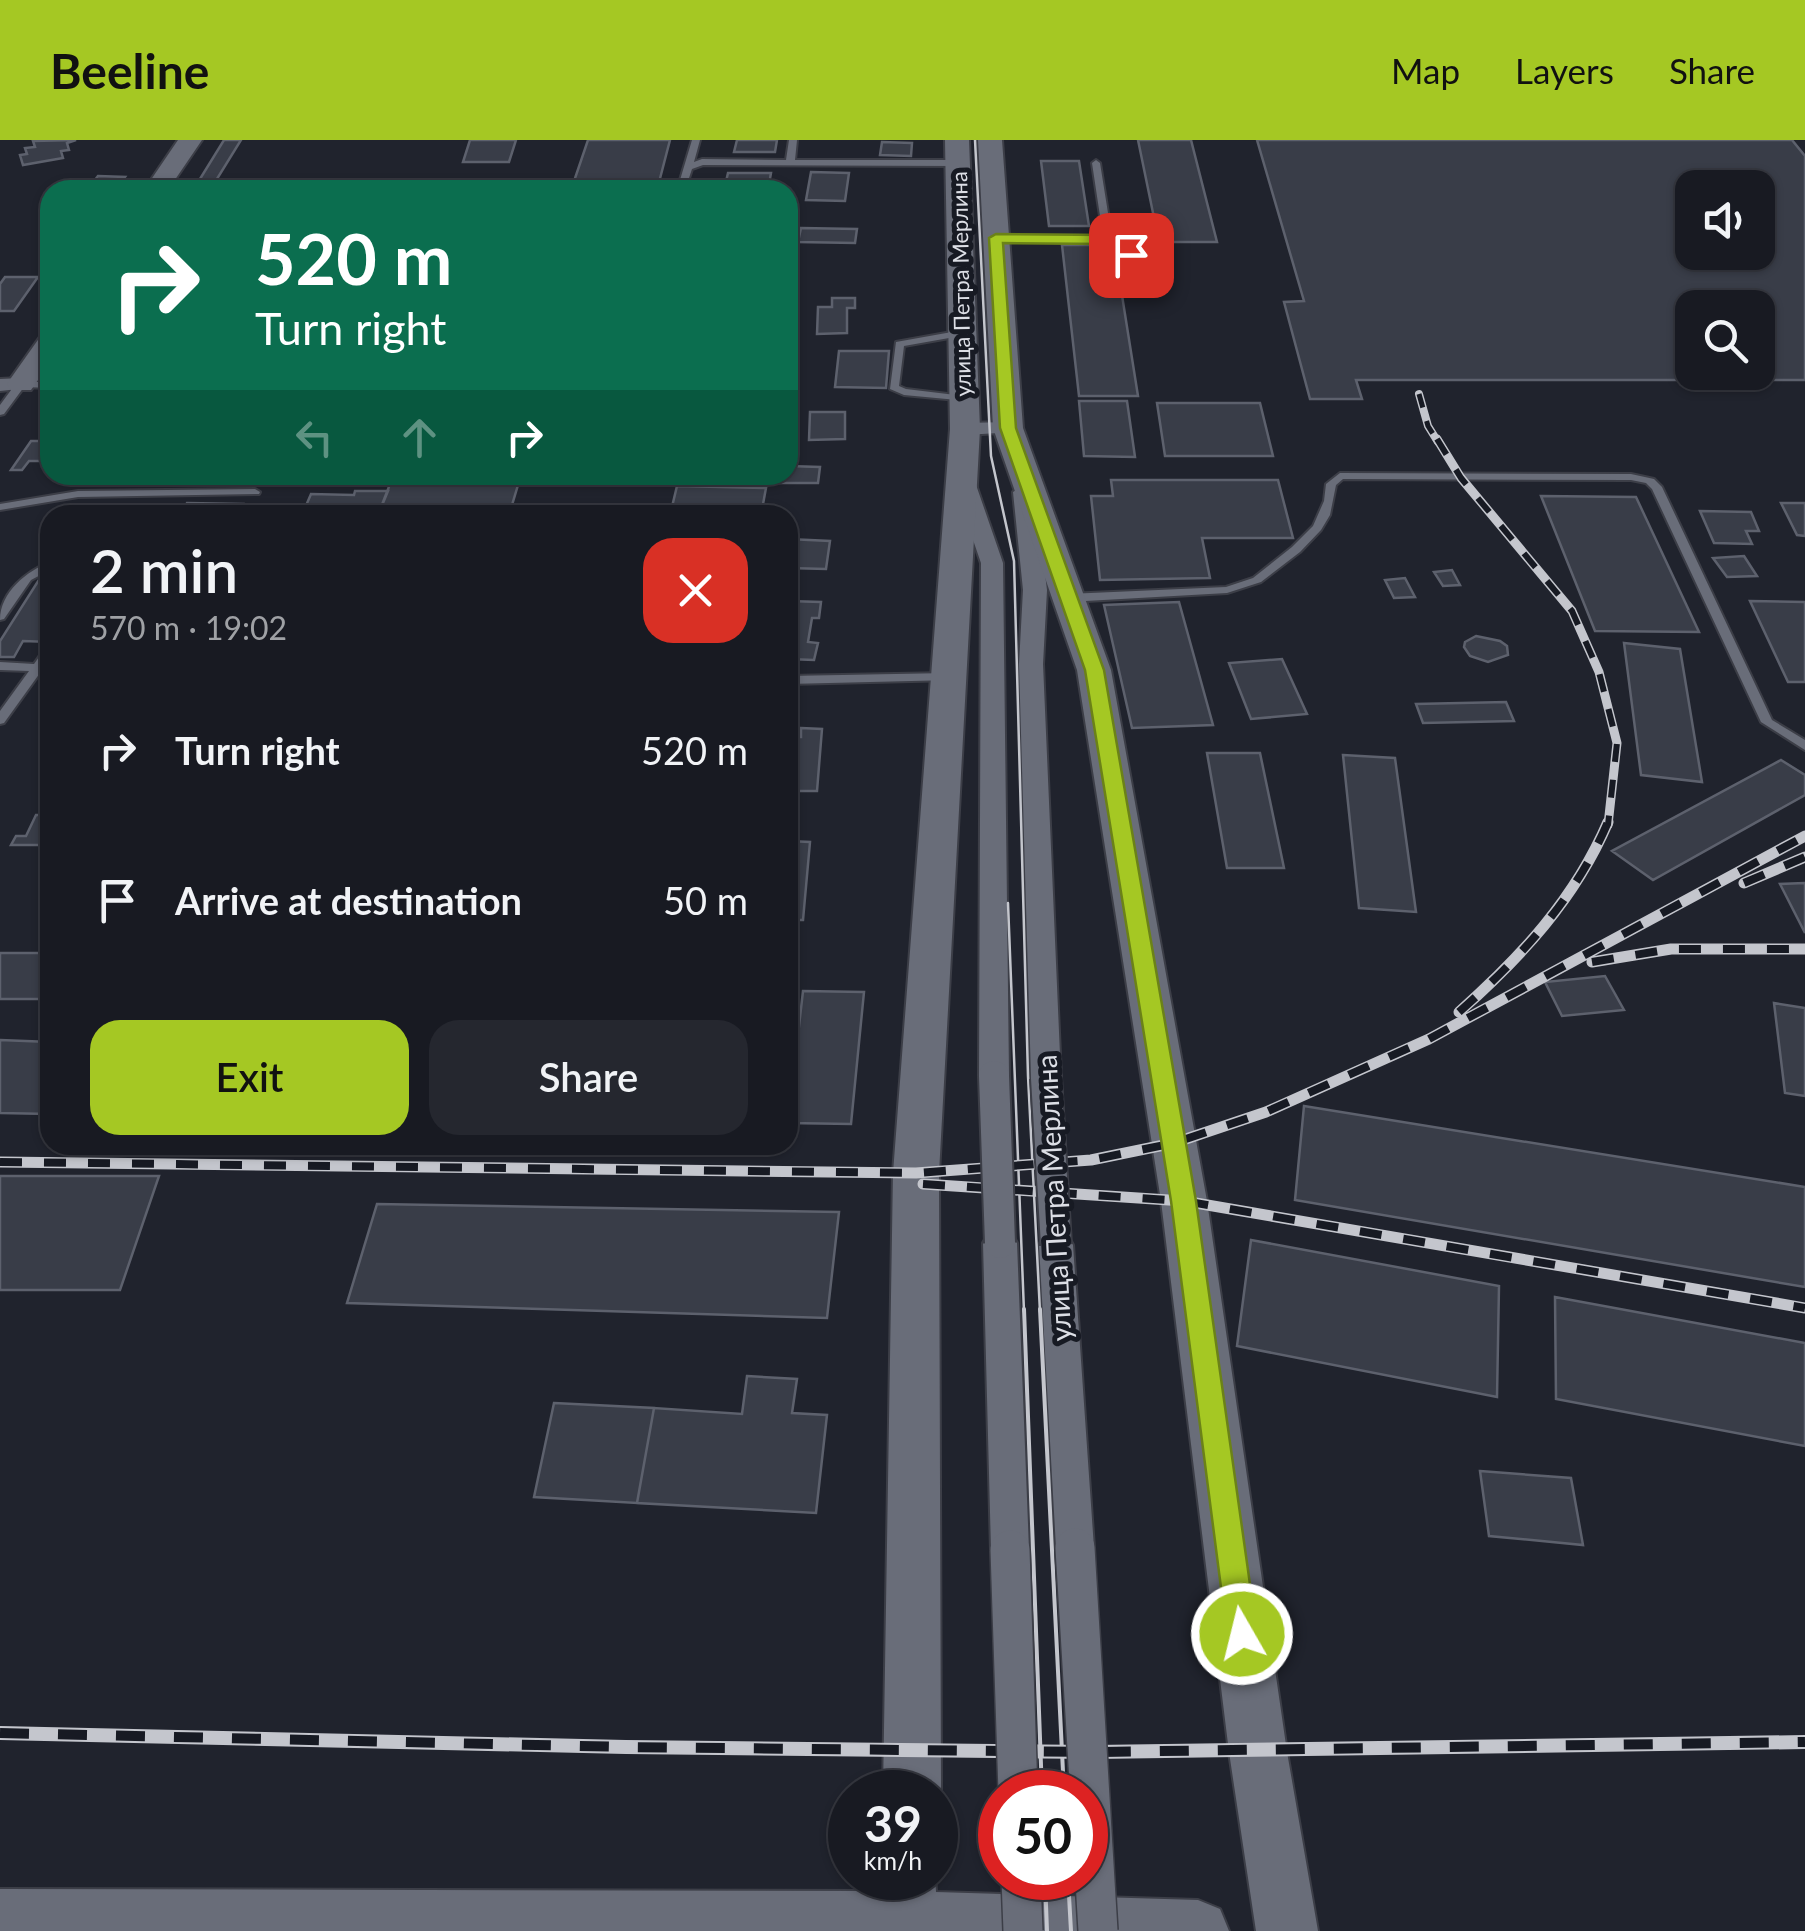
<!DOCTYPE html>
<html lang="en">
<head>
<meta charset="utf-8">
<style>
	body { margin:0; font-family:Lato,sans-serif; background:#25272f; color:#f1f3f6; height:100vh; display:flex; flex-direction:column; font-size:38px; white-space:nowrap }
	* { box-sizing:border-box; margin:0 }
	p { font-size:32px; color:#9fa1a5 }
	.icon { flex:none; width:55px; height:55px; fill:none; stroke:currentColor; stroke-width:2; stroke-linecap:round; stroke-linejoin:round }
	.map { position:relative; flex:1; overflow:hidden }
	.side { position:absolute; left:40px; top:365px; width:758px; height:650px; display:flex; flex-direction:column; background:#181a22; border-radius:30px; box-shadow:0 2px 8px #0004,0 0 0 2px #363840 }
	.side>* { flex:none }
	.guide { position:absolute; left:40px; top:40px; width:758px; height:305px; border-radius:30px; box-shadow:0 2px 8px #0004,0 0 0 2px #363840; background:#0b6e4f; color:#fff; overflow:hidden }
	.fabs { position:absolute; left:1675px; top:30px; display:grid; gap:20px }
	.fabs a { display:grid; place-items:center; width:100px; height:100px; border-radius:20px; background:#181a22; box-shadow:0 2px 8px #0004,0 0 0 2px #363840; font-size:50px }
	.speed { position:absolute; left:828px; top:1630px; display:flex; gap:20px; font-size:50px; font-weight:700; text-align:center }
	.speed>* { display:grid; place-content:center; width:130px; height:130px; border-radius:50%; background:#181a22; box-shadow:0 2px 8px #0004,0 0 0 2px #363840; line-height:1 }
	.speed small { font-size:25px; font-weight:400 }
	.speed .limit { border:15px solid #d22; background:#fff; color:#111 }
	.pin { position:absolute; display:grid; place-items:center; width:85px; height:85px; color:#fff; margin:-42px; border-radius:20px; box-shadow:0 5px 15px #0006 }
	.me { position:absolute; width:110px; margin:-55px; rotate:352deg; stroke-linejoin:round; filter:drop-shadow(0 0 8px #0008) }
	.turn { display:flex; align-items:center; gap:35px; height:210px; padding:0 50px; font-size:45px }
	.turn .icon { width:130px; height:130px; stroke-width:2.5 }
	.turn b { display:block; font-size:70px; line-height:85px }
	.lanes { display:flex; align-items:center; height:95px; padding:0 50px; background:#0003; justify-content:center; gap:50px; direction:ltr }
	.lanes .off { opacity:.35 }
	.round { display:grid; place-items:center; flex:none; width:105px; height:105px; border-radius:30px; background:#25272f }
	.summary { display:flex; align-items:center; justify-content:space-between; height:170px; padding:0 50px }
	h1 { font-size:60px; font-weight:600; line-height:75px }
	.cta { display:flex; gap:20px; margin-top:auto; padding:20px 50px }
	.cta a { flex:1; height:115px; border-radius:30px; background:#a5c823; color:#111; font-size:40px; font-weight:600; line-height:115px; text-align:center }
	.cta a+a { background:#25272f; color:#f1f3f6 }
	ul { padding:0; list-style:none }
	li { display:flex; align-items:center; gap:30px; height:150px; padding:0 50px }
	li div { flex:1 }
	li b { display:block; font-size:38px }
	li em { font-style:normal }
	header { display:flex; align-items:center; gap:60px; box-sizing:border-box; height:140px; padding:0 50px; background:#a5c823; color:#111 }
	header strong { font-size:48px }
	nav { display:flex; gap:55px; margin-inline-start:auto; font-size:35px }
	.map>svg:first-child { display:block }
</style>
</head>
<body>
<header>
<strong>Beeline</strong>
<nav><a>Map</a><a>Layers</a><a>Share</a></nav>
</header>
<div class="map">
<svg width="1805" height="1791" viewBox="0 0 1805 1791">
	<rect width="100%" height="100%" fill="#20232d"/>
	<path fill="#393d48" stroke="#5d616d" stroke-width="2.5" fill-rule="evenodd" d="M76,0L67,3L69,10L61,11L63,18L23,25L20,15L27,14L25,8L35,7L33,1Z
		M224,0H241L212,47H195Z
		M470,0H516L509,22H463Z
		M588,0H670L657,50H571Z
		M737,0H777L775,12H734Z
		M1138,0H1191L1217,102H1159Z
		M1257,0H1792L1805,16V240H1356L1362,259H1310L1284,162L1304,161ZM1692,48H1758V112H1692ZM1692,168H1758V232H1692Z
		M882,2L912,3L911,16L880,15Z
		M1041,21H1079L1089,86H1049Z
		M811,32L849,33L845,61L806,60Z
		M728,33H771L768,50H724Z
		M98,36L125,37L115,50H87Z
		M801,88L857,89L855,103L798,102Z
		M1062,105H1114L1138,256H1079Z
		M5,137H38L14,171H0V144Z
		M832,158H855V168H847V193L817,194L818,167H832Z
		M839,211H889L886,248L835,247Z
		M1079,261H1127L1135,317L1084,316Z
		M1157,263H1260L1273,316H1165Z
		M810,272H845V299L809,300Z
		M31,301H50V321H29L22,330H11Z
		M788,326L820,327L818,343H767L768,335H788Z
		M1111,340H1278L1293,398H1202L1210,438L1100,440L1091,356H1113Z
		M390,344L518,345L509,375H378Z
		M677,346L766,348L761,375H709L671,371Z
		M355,351H388L378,375H302L311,354L354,355Z
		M1541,356L1636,357L1699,492L1595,491Z
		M187,363L243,364L238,375H181Z
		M1781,363H1805V396L1797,395Z
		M1700,371L1751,372L1759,391H1746L1752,404L1714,403Z
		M788,399L830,401L826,429L788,428Z
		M1744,416L1757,436L1727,437L1713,418Z
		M1452,430L1460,445L1443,446L1434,432Z
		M42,435H50V502L23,501L14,517H0V501Z
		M1405,438L1415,457L1394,458L1385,440Z
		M788,461L821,462L819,478H812L808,502L818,503L814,520L788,519Z
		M1750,461L1805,462V542H1788Z
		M1179,462L1213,585L1132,588L1104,465Z
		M1476,496L1500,501L1507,506L1508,515L1488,522L1470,516L1464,507L1465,502Z
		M1624,503L1680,509L1702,642L1641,635Z
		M1282,519L1307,574L1251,579L1229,523Z
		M1506,562L1514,581L1423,583L1416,564Z
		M801,588L822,589L817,651H795L797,639H788V597H801Z
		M1207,613H1260L1284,728H1227Z
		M1343,615L1395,618L1416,772L1359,768Z
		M1781,620L1805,635V655L1653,740L1612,711Z
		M36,675H50V705H11L16,696H26Z
		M788,701L810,702L803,780H788Z
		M1805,743V793L1780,744Z
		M0,813H50V859H0Z
		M1605,836L1624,870L1562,876L1545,842Z
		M803,851L864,852L851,984L788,983Z
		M1774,863L1805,868V956L1785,953Z
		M0,900L50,902V974L0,973Z
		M1304,966L1805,1047V1147L1295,1060Z
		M0,1036H159L120,1150H0Z
		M377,1064L839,1072L827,1178L347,1163Z
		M1251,1100L1499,1146L1497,1257L1237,1206Z
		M1555,1157L1805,1203V1306L1556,1259Z
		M747,1236L797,1239L792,1273L827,1275L816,1373L637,1363L654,1268L742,1274Z
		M554,1263L654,1268L637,1363L534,1357Z
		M1480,1331L1571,1338L1583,1405L1489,1396Z"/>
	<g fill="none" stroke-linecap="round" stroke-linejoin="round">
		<g stroke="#3c3e47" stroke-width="4">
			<path id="lane" d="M692,0H700L694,22L702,19L786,20L789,0H797L795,20H958L962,23L958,26L703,25L692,29L685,50H677Z
				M1096,20L1100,23L1112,98L1134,113V117H1128L1106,102L993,100V96L996,95L1103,96L1092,23Z
				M963,190L968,193L966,195L904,206L899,246L906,249L964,256L968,257V261L904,255L890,249L896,202Z
				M17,242H50V248L24,247L4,274L0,275V265Z
				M1340,333L1631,334L1654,339L1662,347L1772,580L1805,600V610L1761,582L1652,349L1646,343L1631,340L1343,339L1336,345L1330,375L1321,390L1300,412L1261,442L1227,453L1068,462L1062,458L1068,454L1226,447L1253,438L1292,407L1313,386L1324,361L1326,344Z
				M255,349L260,352L259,354L78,357L0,370V364L78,351Z
				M50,422V430L31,440L4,479L0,480C0,452 27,431 50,422Z
				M50,506V519L4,583L0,584V571L29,531L0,530V522L34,524L46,507Z
				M949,533L953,534V540L788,544V536Z"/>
		</g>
		<g stroke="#3c3e47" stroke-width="4">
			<path id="street" d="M21,238L31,244L28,248L0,251V239Z
				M1008,282L1015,284L1018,288L1015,292L965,295L955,289L965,283Z
				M963,333L974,339L1003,423L1009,936L1005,944L994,947L983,944L979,936L981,423L952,339Z
				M1024,345L1035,352L1047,450L1043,524L1061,938L1057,946L1046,949L1035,946L1031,938L1019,524L1023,450L1013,352Z
				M1000,1090L1012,1094L1017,1103L1029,1410L1023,1422L1010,1427L997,1422L991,1410L983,1103L988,1094Z
				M1056,1092L1068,1096L1073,1105L1094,1408L1088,1420L1075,1425L1062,1420L1056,1408L1039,1105L1044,1096Z"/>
		</g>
		<g stroke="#3c3e47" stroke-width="4">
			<path id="secondary" d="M178,0H202L168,50H144Z
				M945,0H969L980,289L939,1033L941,1652L935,1667V1652H883L893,1033L950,289Z
				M978,0H1002L1023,288L1111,530L1207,1061L1287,1612L1318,1791H1256L1229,1612L1161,1061L1077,530L993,288Z
				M50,195V223L31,250H11L7,244L11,238L40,197Z
				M935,1733L936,1752L1198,1760L1220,1769L1229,1791H0V1749L876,1751L877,1738H935Z"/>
		</g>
		<use href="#lane" fill="#696d79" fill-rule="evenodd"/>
		<use href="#street" fill="#696d79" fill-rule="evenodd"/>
		<use href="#secondary" fill="#696d79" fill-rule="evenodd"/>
		<path stroke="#c4c6cd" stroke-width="2.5" d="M975,0L991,316L1014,421L1028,936L1040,1172
			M1008,763L1024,1172"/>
		<path stroke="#c4c6cd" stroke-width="4" d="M1024,1169L1042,1652
			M1040,1169L1064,1652
			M1045,1738L1047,1791
			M1068,1738L1071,1791"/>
		<g stroke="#c4c6cd" stroke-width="8">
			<path id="rail-far3" d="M1419,254L1428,286L1438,302"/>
		</g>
		<g stroke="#c4c6cd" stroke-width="9">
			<path id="rail-far2" d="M1437,299L1461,338L1572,471L1599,532L1617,603L1608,685"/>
		</g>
		<g stroke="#c4c6cd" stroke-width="11">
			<path id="rail-far1" d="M1744,743L1805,717
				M1592,822L1671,809H1805
				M1459,872C1521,817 1575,759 1608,682
				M0,1022L916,1033L1091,1020L1174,1003L1266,972L1429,899L1805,696
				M923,1044L1184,1061L1805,1168"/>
		</g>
		<g stroke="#c4c6cd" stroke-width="14">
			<path id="rail" d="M0,1593L626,1607L1095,1612L1805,1602"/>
		</g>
		<use href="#rail-far3" stroke="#171a23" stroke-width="5" stroke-dasharray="14" stroke-linecap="butt"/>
		<use href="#rail-far2" stroke="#171a23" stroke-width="6" stroke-dasharray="18" stroke-linecap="butt"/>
		<use href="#rail-far1" stroke="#171a23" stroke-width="8" stroke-dasharray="22" stroke-linecap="butt"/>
		<use href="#rail" stroke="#171a23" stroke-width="10" stroke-dasharray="29" stroke-linecap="butt"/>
		<g stroke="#3c3e47" stroke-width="34" stroke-linecap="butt">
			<path id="street-bridge-far1" d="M994,936L1000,1103
				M1046,938L1056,1105"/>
		</g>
		<g stroke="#3c3e47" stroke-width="42" stroke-linecap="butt">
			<path id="street-bridge" d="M1075,1408L1098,1791
				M1010,1410L1018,1652
				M1021,1738L1023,1791"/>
		</g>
		<use href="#street-bridge-far1" stroke="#696d79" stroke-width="30"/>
		<use href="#street-bridge" stroke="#696d79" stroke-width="39"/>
	</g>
	<path fill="#a5c823" stroke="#6b8217" stroke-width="2.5" d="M996,94L1108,95L1138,115L1126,118L1105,104L1003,103L1016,288L1104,530L1196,1061L1257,1494L1252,1503L1242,1508L1232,1503L1227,1494L1171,1061L1085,530L1000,288L989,98Z"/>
	<g text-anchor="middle" stroke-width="10" stroke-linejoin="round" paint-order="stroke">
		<g font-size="22" fill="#dcdee5" stroke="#171a23">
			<text transform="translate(961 144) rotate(-91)" y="8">улица Петра Мерлина</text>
		</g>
		<g font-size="28" fill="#dcdee5" stroke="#171a23">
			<text transform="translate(1054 1058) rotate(-93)" y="10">улица Петра Мерлина</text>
		</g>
	</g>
</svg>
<div class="fabs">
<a><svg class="icon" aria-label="sound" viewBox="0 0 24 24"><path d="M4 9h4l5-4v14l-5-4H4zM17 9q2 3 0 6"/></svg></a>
<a><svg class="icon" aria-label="search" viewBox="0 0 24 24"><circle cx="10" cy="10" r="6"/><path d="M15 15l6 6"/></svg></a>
</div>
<div class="speed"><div>39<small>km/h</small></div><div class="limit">50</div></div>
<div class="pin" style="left:1131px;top:115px;background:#d93025"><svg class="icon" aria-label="arrive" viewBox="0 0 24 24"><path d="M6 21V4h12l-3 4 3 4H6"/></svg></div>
<svg class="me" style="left:1242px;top:1494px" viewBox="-20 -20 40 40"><circle r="17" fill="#a5c823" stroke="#fff" stroke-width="3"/><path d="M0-11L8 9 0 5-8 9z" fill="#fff"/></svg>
<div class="guide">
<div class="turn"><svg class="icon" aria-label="right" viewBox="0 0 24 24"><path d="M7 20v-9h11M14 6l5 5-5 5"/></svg><div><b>520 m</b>Turn right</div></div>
<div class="lanes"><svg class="icon off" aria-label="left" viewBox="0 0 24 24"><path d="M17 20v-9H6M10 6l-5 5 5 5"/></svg><svg class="icon off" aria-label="ahead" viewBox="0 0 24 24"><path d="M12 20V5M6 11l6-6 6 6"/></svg><svg class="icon" aria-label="right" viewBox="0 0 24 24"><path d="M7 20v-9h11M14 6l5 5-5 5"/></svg></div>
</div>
<section class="side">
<div class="summary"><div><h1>2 min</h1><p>570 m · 19:02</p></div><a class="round" style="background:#d93025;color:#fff"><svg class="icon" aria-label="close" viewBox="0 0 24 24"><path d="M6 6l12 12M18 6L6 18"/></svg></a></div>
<ul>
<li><svg class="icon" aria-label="right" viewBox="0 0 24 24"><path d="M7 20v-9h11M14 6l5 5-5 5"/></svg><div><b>Turn right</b></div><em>520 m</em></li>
<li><svg class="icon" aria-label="arrive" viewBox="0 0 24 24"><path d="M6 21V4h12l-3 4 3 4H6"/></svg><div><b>Arrive at destination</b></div><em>50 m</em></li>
</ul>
<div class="cta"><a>Exit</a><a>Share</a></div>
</section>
</div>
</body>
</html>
